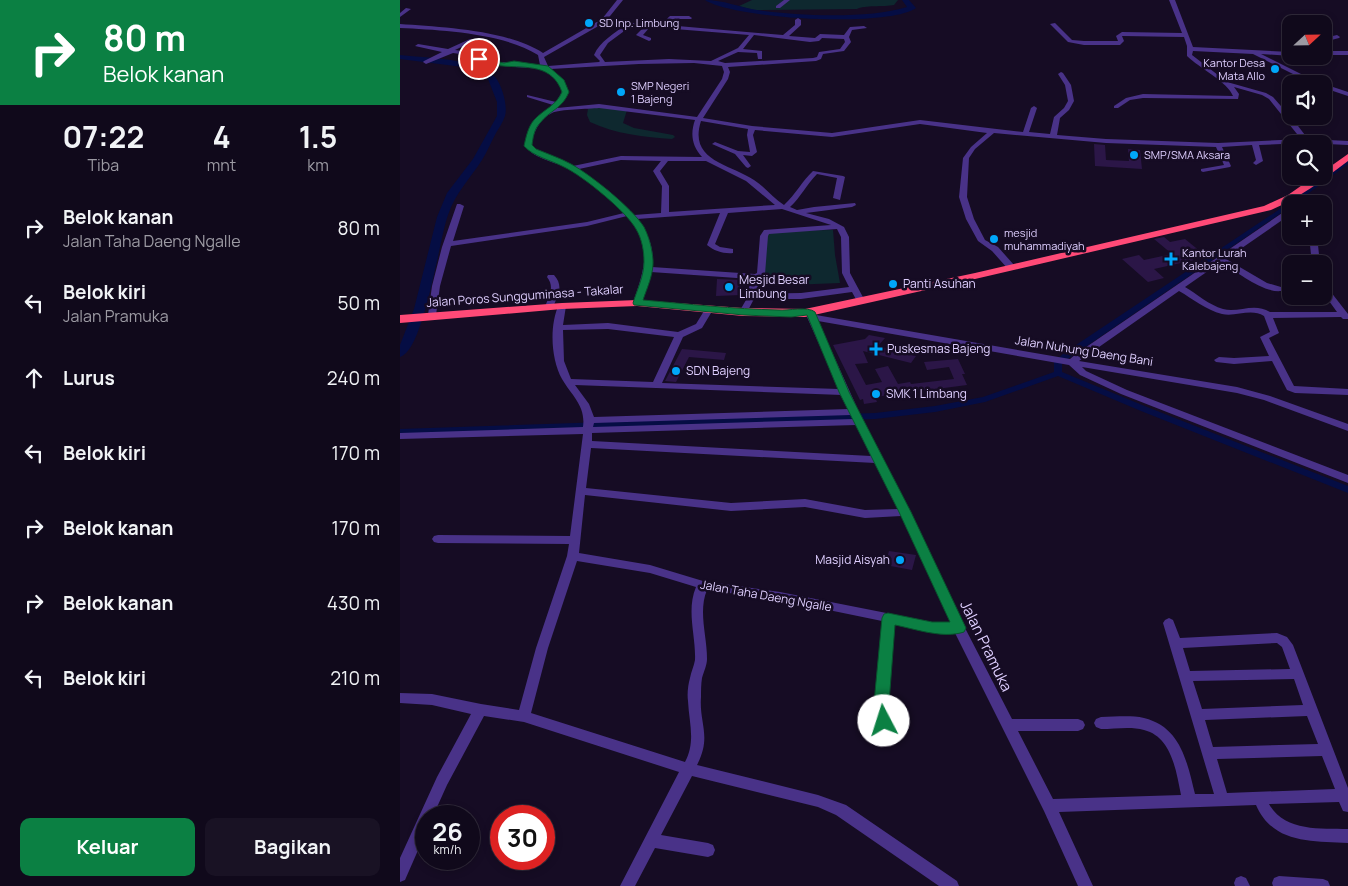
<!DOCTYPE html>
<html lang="id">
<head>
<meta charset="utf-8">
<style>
	body { margin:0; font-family:Manrope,sans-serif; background:#191224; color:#f1f3f6; height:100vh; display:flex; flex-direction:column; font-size:19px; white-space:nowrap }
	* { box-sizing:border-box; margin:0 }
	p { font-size:16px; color:#9c9aa3 }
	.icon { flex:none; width:28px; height:28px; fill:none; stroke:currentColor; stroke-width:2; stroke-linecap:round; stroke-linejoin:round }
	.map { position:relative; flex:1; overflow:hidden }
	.details { display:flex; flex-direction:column; background:#10091b; width:400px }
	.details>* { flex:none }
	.hud { background:#0b8043; color:#fff; overflow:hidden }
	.needle { width:32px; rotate:68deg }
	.fabs { position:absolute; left:882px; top:15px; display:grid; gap:10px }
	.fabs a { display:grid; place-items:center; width:50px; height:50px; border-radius:10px; background:#10091b; box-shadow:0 2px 8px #0003,0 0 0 1px #302a3a; font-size:25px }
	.speed { position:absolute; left:15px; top:805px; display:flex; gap:10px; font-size:25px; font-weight:700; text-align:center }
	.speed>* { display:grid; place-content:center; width:65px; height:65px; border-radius:50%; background:#10091b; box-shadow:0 2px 8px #0003,0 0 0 1px #302a3a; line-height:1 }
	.speed small { font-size:12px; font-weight:400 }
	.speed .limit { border:8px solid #d22; background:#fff; color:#111 }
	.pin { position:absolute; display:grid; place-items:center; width:42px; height:42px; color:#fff; margin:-21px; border:2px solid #fff; border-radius:50%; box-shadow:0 1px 5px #0007 }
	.me { position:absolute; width:55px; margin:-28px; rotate:355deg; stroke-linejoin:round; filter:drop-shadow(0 0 4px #0008) }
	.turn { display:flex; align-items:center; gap:18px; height:105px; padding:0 20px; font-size:22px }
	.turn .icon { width:65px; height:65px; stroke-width:2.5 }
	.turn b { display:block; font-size:35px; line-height:42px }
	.eta { display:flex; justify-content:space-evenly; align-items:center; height:85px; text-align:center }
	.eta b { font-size:30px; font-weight:700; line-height:35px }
	.cta { display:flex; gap:10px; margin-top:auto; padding:10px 20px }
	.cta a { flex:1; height:58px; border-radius:10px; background:#0b8043; color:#fff; font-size:20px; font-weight:700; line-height:58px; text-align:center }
	.cta a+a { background:#191224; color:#f1f3f6 }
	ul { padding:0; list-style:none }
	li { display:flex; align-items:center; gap:15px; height:75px; padding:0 20px }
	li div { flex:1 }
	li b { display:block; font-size:19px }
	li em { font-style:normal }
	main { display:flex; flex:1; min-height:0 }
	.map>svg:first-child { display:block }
</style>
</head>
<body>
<main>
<section class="details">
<div class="hud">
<div class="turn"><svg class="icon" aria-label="right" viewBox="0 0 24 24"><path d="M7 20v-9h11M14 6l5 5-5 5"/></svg><div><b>80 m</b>Belok kanan</div></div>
</div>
<div class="eta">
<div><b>07:22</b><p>Tiba</p></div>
<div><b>4</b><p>mnt</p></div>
<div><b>1.5</b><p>km</p></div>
</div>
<ul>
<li><svg class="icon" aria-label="right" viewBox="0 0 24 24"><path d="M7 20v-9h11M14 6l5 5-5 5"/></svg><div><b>Belok kanan</b><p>Jalan Taha Daeng Ngalle</p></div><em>80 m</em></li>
<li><svg class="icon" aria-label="left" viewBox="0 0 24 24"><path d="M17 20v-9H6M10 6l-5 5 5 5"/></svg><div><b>Belok kiri</b><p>Jalan Pramuka</p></div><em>50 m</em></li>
<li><svg class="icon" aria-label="ahead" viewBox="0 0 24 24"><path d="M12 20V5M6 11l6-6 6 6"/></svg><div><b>Lurus</b></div><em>240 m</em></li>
<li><svg class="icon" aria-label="left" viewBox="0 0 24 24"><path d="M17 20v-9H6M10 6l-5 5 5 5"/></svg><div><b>Belok kiri</b></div><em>170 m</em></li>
<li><svg class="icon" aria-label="right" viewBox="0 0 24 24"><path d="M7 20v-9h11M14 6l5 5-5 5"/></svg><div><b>Belok kanan</b></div><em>170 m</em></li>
<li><svg class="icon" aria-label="right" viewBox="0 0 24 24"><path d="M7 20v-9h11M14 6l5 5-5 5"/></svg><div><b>Belok kanan</b></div><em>430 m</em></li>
<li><svg class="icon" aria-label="left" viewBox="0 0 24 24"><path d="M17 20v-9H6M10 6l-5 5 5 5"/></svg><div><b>Belok kiri</b></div><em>210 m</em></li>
</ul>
<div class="cta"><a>Keluar</a><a>Bagikan</a></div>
</section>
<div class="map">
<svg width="948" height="886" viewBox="0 0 948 886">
	<rect width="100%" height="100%" fill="#160c24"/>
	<path fill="#0e282f" d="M352,0H498L494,5C484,7 464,5 457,9L353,10L339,6Z
		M193,107L227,110L223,123L234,128L273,135L275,137L272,139C245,137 215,134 190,122L187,115L188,109Z
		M433,230L435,255L440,283L364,286L365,231Z"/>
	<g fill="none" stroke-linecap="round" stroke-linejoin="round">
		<path fill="#050d44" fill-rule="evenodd" d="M948,159V164L894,204H891V206L881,213L662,363V372L747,407L948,486V493L741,411L658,376L585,402L535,412L475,419L0,435V429L475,413L535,406L583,397L654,372V362L664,353L877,211Z"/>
		<path fill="#050d44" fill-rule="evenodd" d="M305,0C323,0 339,7 357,10C398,16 469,19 507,7L502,0H509L516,8C488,28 334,19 305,0Z
			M0,55C23,58 80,58 95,77C102,85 108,106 105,116C103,122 99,128 96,133C91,142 87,152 82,160C69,180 56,192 48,215C39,240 24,351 0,357V345L14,309L37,217L47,193L73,159L97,116V102L88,79L79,72L63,67L0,59Z"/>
	</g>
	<path fill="#2b1647" d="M694,144L705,145L706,160L729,161L728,149L740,150L742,169L695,166Z
		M764,237L770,242L785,239L801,252L787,255L794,260L754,269L764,278L748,282L722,259L739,255L744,260L772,254L754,239Z
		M317,279L341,280V295L316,296Z
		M469,335L485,338L478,346L516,356L511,363L463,351L468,363L455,364L466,385L482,382L475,369L488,366L498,384L510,382L511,384L554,379L549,367L527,370L524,362L558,359L565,374H562L567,385L475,397L477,402L464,404L463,399L460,400L433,345L465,339Z
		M282,349L326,353L324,360L289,357L276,382L265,381Z
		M489,551L516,555L512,570L485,565Z"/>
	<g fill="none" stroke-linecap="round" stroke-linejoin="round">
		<path fill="#493288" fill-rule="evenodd" d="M217,0H223L206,21L260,25L270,16H289L292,18L291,19H273L266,25L383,35L395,25V20L398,18L401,20V25L389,36L415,38L420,34L444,35L450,27L464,26L467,28L452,30L449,37L451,42L444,51L423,54L421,59L416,61L328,67L330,72L328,79L303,118L352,126L432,133L520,120L623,132L631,108L634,106L637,108L629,132L650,134L654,117L664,108L668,101L665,85L658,74L661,72L663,73L671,85L674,101L669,110L660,118L657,135L706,139L818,143L901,139L869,99L862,95L834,87L839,94L838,99L743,98L730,100L718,108H714V106L726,98L743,94L833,96C828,82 799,68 787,56V46L784,37L723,36H722L724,41L720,45H684L668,42L650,24L655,23L672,40L684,41H718L716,36L722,32L782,33L769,0H775L793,47L891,52V56L861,54L921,84H913L853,54L793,51L792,55L827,82L866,93L873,97L895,122L908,139L948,141V145L906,143L859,145L863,161L856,165L853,163L856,160L852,145L822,147L831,166L830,167L803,172L801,171V169L824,165L816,147L706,143L594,133L575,149L569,158L567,197L574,219L585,240L598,247L614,265V269H608L592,251L578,241L566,219L559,197L563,158L571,147L587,133L520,124L432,137L355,130L353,135L357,152L352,156L343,155L351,166L348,168L346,167L335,154L312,144L315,142L338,151L350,152L347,135L348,129L301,121C288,161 330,164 354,180C365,187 373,198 384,205C396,194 402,181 413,171L443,176L445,177L440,200L433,198L437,178L417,174C406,185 401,197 390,207L397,210L414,207L455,203L456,205L452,207L406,213L429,219L444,227L449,237L450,273L465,301L464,303H458L452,292L401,299H354L346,314L343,315L339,312L346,300L351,279L251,272L241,303L237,306L234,305L233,303C244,269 254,246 227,216L187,226L51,246L40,286L36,315L32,318L29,317L28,315L32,286L42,247L57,204H60L64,206L53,241L187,222L224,213C207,196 189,181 169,169C154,161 136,160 125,146C127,126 140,117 153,105L127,97V95L156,102L162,92L159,83L144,69L88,65L67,55L53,53L26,64L23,62L24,61L42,52L15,46L18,44L48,49L70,39L72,40V42L55,50L70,52L89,61L140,65L138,55C103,33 41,30 0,28V24C42,27 108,30 143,53L202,19ZM202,24L225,25C214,34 200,41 194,55L200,61L199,62L148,66L144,57ZM231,26L244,27L236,35L249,41L251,40V38L243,35L250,27L349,35L338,48L311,61L269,59L205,62L200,55L208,43ZM354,35L410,42L419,41L422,38L444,39L445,42L440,49L419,52L417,57L413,58L325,63L318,61L338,52L357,53L358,59H362V51L343,49ZM294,63L322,66L324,72L322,79L297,117L199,104L157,108L168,92L164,81L151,69L239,64ZM199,108L295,120C290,134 292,146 302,157L221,156L173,166L142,153L131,146C133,133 139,119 152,113C159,109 189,109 199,108ZM221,160L261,161L253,171L262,186L261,213L234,215L209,191L179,169ZM268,161H306L346,181L375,205L269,212V186L260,171ZM382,209L431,225L364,230L360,236L357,273L355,274L252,267C255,248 248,233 237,219L320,213L307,245C314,251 324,254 333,253V249L320,247L315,244L328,213ZM437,229L441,237L442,273L449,287L401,293L356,294L360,278L365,274L368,236L369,234Z
			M384,0H390L380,8H376V6Z
			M6,8L11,9L0,17V13Z
			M937,35L940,37L939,38L924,42V38Z
			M924,51H948V55H924Z
			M924,84L948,92V96L924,88Z
			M888,209H891V214L826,259L867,283L881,287V291C863,293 837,272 821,262L785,287C797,294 809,305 823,309C839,313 854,302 870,312H937L924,294V287H927L948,314V319H943L941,317L873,318L879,333L869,338L894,386L948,389V395L895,393L887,390L872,361L834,364L816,362L814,360L819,357L834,358L869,356L860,337L870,332L864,316C851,308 836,317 822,314C806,310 793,299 779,291L679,361L837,387L870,396L948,424V431L864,400L837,393L682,367L686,371L727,390L948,475V483L721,394L680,375L669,365L418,321L459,412L510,512L565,628L612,719H678L683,721L685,725L683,729L678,731H618L653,799L781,795C776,771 772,737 744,730C731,726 715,729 701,729L696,727L694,723L696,719L701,717C715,717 730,715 744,718C781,727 787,762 795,794H814L763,623L765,620L769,618L773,620L780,638L877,633L887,637L893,645L948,788V812L943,811L939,802L869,804C885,832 920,828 948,829V843C911,841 873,844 856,805L659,812L693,886H678L644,811L555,633L532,632L494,624L487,703L492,736L490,740L485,742L480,740L478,736L475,703L482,621L380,600L307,590C298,611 307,636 307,659C307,665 304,671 302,678C301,684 301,691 301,697C299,724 312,736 297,765L418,795L446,805L557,881L559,886H539L436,815L418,807L292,776L261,835L308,843L313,845L315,850L313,855L308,857L255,848L235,886H220L279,772L124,722L84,716L47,785L33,816H26V832L5,880L0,882V858L37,777L71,714L32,705L0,703V693L32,694L81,704L119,710L136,648L167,556L169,544L38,543L34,542L32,539L34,536L38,535L170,536L183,434L0,439V433L183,427C186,406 172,396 162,379C151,359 149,326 159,304H165L166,306L163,325L208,323L278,332L296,324L307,306H313L314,308L302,328L283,337L262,383L439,389L407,317L406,312L410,309L413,310L416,315L670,359L676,354ZM208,329L274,337L253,382L171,379L164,361L163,330ZM175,385L442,395L448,409L194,417L189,404ZM451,415L453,419L193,427L194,423ZM456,425L471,456L192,441V433ZM191,448L475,463L498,509L465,510L405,499L331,503L186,488ZM185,495L331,511L405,507L465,518L501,516L551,623L532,622L380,592L303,581L250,565L179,553ZM177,561L250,573L296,587C286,611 296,635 295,660C294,666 291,672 290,678C288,685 287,694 288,701C289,723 296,741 285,762L131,713L148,648ZM877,643L882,647L890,669L790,671L783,648ZM894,679L903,705L802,709L793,681ZM907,716L918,744L813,747L805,720ZM922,756L935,789L827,793L817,759Z
			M906,236H914L918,245L920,264H912L910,245Z
			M148,275H154C164,286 158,295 153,307L149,310L145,307C149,296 155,287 147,277Z
			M841,876L846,878L850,886H835L834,883L836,878Z
			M879,876L923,879L928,881L930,886H873L872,883L874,878Z"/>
		<path fill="#ff4a77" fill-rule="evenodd" d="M948,154V161C923,180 899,198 871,210L575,279L405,317L343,316L237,306L162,309L0,323V315L162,303L237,300L343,308L405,309L575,273L864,206L888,195L915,176H924V171Z"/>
	</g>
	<path fill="#0b8043" stroke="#07532c" d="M79,57L104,63L114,61L148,66L164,80L169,92C162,109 150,110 140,123C134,129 133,138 132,145L136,149C148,154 160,158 171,164C191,175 232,208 244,227C249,237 252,248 253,260C254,273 247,288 243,300C288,304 333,309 378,310C388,311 408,306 415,312L449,392L511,512L566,628L564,632C543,639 515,629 495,625L489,703L491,721L489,726L484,727L478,726L474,703L482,618L484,614L488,613L532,622H550L499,512L439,392L407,315L391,317L344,315L234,305L233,303C237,290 244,276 244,262C244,251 242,239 236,229C226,211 183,176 164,167C151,160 134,157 124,146C126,137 128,127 134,120C144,109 156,106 162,92C152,64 127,68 103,66C94,66 85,63 76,61V59Z"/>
	<g fill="#00a7fa" stroke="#160c24" stroke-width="2">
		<circle cx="189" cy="23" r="5"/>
		<circle cx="875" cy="69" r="5"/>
		<circle cx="221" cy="92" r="5"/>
		<circle cx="734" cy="155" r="5"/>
		<circle cx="594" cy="239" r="5"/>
		<path d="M768.5 251.5h5v5h5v5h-5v5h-5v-5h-5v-5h5z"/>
		<circle cx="493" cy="284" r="5"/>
		<circle cx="329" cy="287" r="5"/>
		<path d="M473.5 341.5h5v5h5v5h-5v5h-5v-5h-5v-5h5z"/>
		<circle cx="276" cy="371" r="5"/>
		<circle cx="476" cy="394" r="5"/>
		<circle cx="500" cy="560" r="5"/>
	</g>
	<g text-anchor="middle" stroke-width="5" stroke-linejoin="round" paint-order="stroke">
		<g font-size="11" fill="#dfcfff" stroke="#160c24" text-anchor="start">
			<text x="199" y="27">SD Inp. Limbung</text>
			<text x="865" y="67" text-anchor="end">Kantor Desa<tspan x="865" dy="13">Mata Allo</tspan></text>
			<text x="231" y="90">SMP Negeri<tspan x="231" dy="13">1 Bajeng</tspan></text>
			<text x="744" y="159">SMP/SMA Aksara</text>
			<text x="604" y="237">mesjid<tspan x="604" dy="13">muhammadiyah</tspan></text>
			<text x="782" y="257">Kantor Lurah<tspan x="782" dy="13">Kalebajeng</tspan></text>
		</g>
		<g font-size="12" fill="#dfcfff" stroke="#160c24" text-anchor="start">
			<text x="339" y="284">Mesjid Besar<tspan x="339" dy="14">Limbung</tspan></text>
			<text x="503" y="288">Panti Asuhan</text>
			<text x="487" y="353">Puskesmas Bajeng</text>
			<text x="286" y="375">SDN Bajeng</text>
			<text x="486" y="398">SMK 1 Limbang</text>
			<text x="490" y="564" text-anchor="end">Masjid Aisyah</text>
		</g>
		<g font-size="12" fill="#dfcfff" stroke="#160c24">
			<text transform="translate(125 296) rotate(-4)" y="4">Jalan Poros Sungguminasa - Takalar</text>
			<text transform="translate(684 351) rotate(9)" y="4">Jalan Nuhung Daeng Bani</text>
			<text transform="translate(366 596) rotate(10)" y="4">Jalan Taha Daeng Ngalle</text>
		</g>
		<g font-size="15" fill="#dfcfff" stroke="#160c24">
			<text transform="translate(586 646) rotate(64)" y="5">Jalan Pramuka</text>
		</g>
	</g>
</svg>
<div class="fabs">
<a><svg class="needle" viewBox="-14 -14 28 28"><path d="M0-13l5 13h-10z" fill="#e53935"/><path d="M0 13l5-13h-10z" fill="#9c9aa3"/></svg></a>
<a><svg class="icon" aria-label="sound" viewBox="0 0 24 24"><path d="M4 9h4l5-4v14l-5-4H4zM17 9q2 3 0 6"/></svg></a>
<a><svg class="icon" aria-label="search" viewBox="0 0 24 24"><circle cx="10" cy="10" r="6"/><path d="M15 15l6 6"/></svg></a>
<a>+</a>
<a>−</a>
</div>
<div class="speed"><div>26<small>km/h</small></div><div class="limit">30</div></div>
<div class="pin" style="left:79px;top:59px;background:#d93025"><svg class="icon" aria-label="arrive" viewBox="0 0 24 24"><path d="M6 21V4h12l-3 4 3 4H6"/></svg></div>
<svg class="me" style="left:484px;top:721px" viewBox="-20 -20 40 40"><circle r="19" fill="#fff"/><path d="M0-13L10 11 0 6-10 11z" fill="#0b8043"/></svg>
</div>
</main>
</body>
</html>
